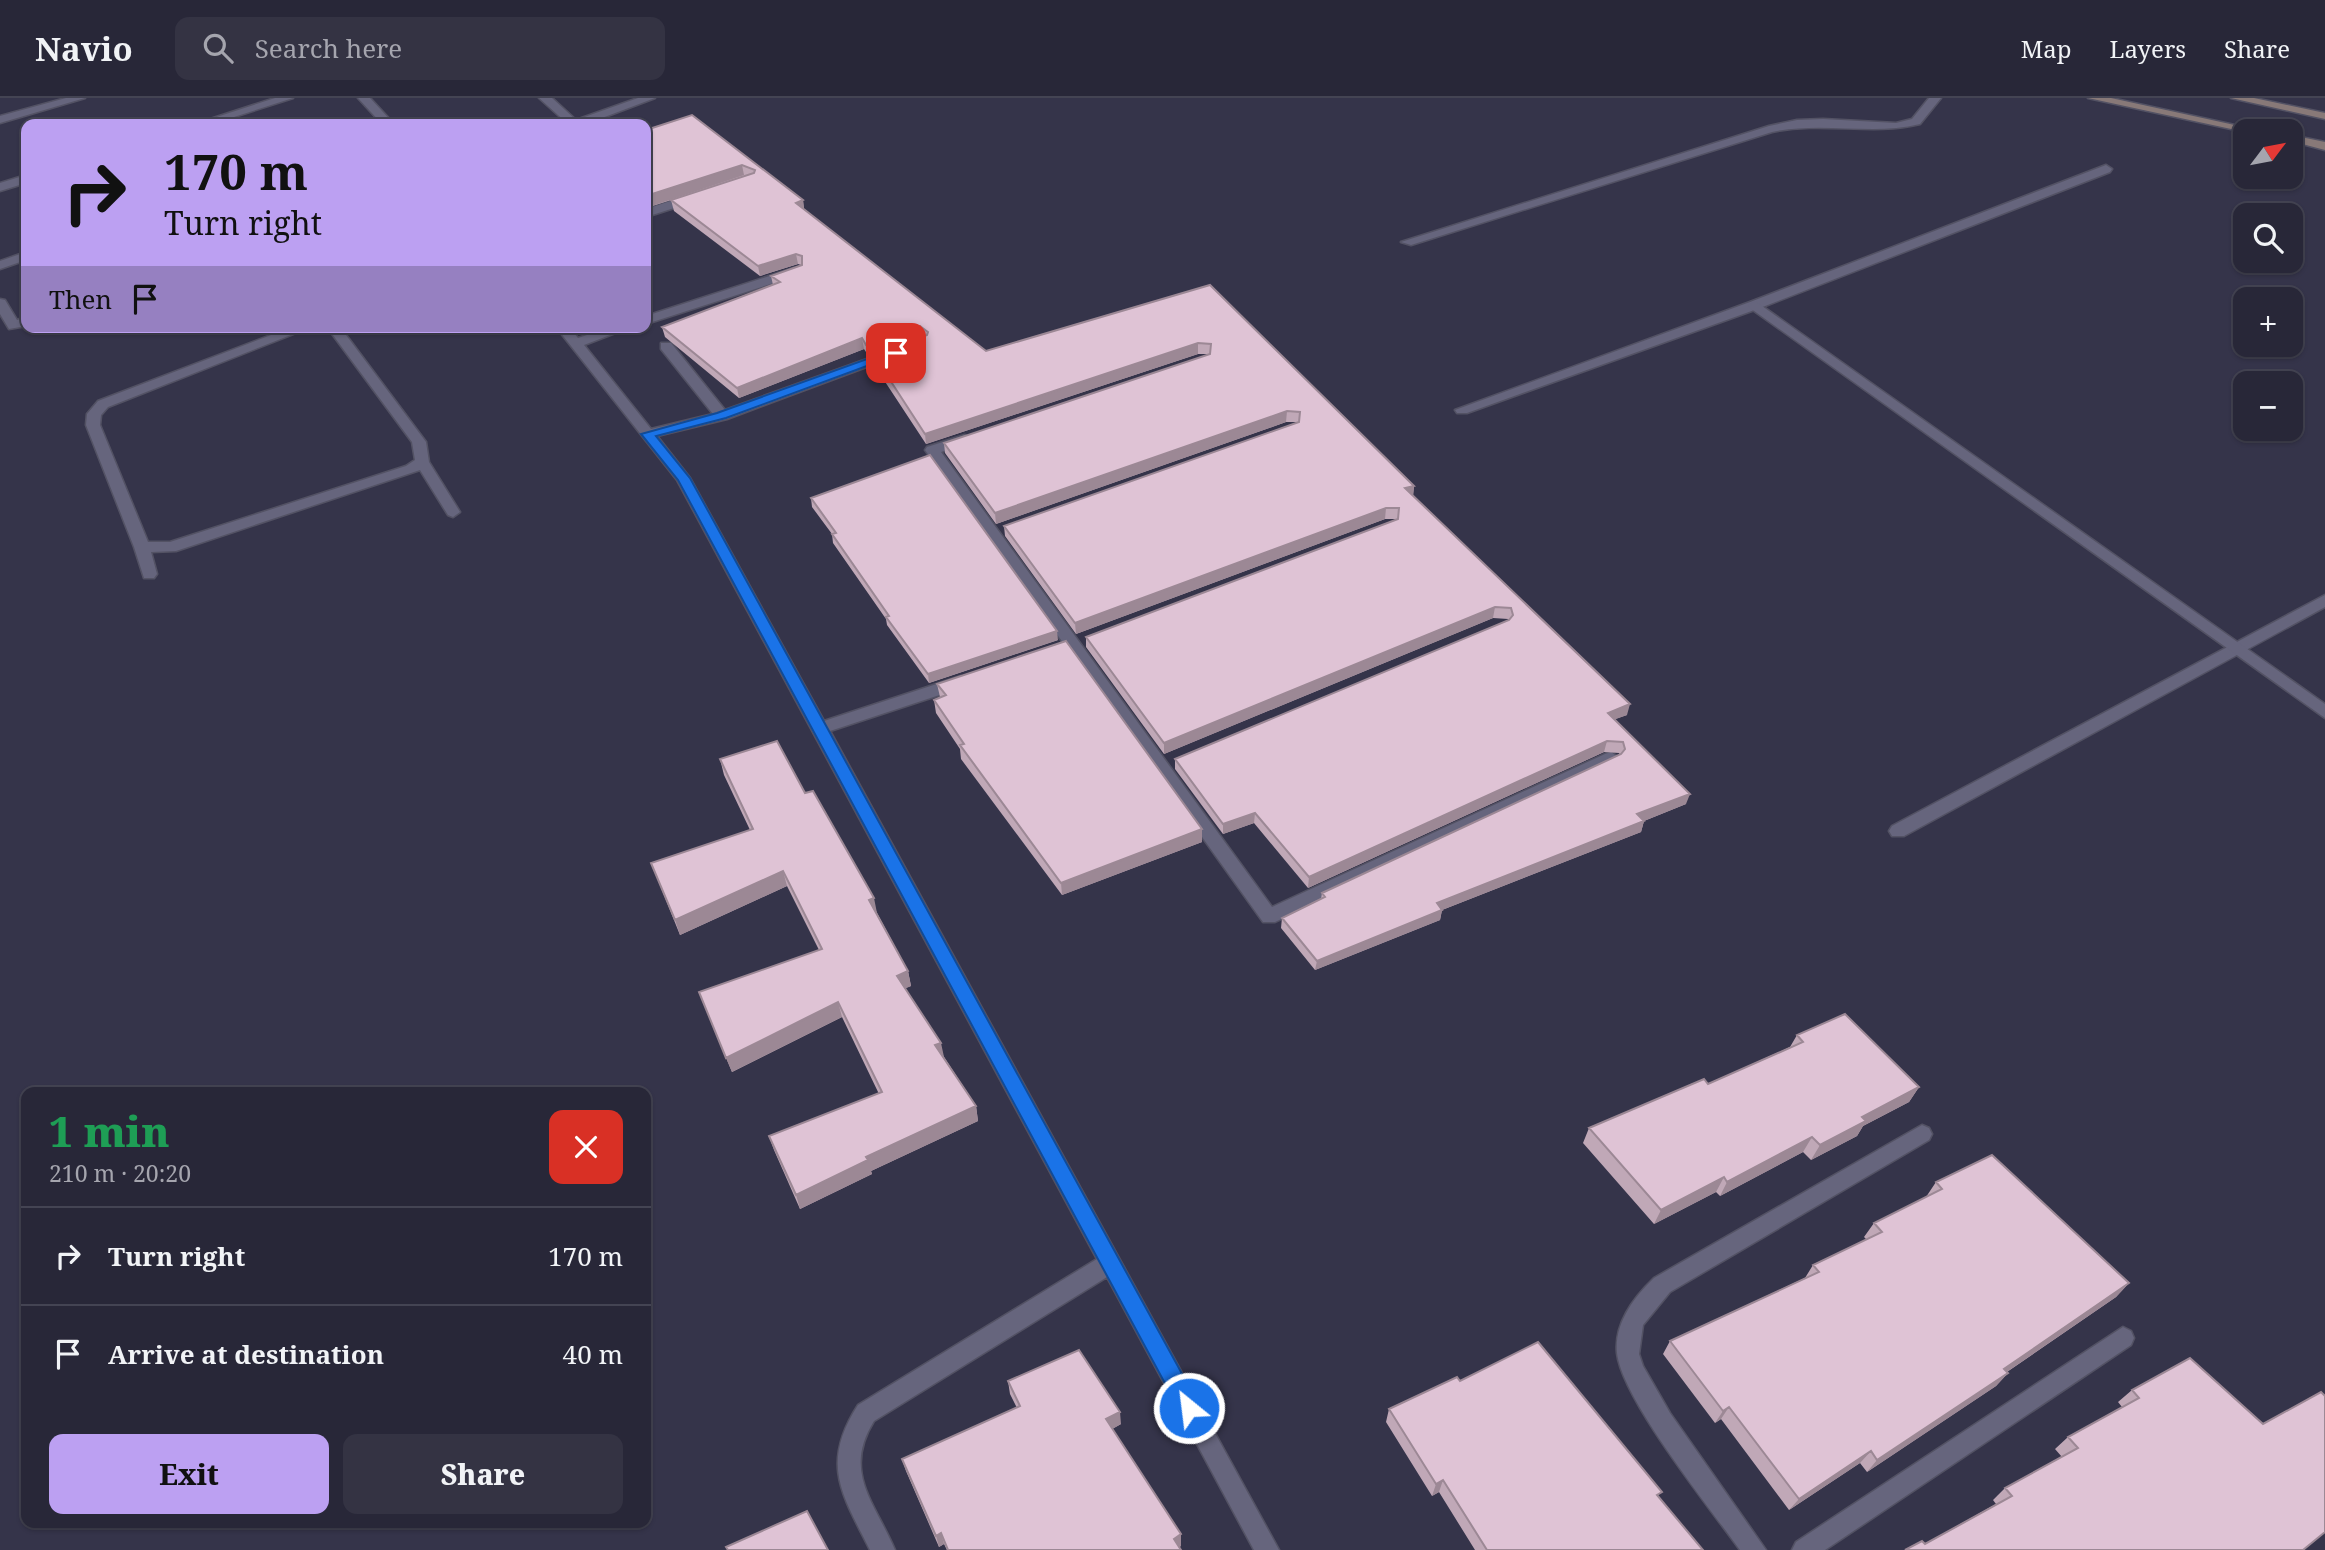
<!DOCTYPE html>
<html lang="en">
<head>
<meta charset="utf-8">
<style>
	body { margin:0; font-family:"Noto Serif",serif; background:#343343; color:#f1f3f6; height:100vh; display:flex; flex-direction:column; font-size:26px; white-space:nowrap }
	* { box-sizing:border-box; margin:0 }
	p { font-size:23px; color:#a5a5ae }
	.icon { flex:none; width:38px; height:38px; fill:none; stroke:currentColor; stroke-width:2; stroke-linecap:round; stroke-linejoin:round }
	.map { position:relative; flex:1; overflow:hidden }
	.sheet { position:absolute; left:21px; top:989px; width:630px; height:441px; display:flex; flex-direction:column; background:#282738; border-radius:14px; box-shadow:0 2px 5px #0004,0 0 0 2px #444453 }
	.sheet>* { flex:none }
	.top-card { position:absolute; left:21px; top:21px; width:630px; height:214px; border-radius:14px; box-shadow:0 2px 5px #0004,0 0 0 2px #444453; background:#bca0f2; color:#111; overflow:hidden }
	.needle { width:46px; rotate:58deg }
	.controls { position:absolute; left:2233px; top:21px; display:grid; gap:14px }
	.controls a { display:grid; place-items:center; width:70px; height:70px; border-radius:14px; background:#282738; box-shadow:0 2px 5px #0004,0 0 0 2px #444453; font-size:35px }
	.pin { position:absolute; display:grid; place-items:center; width:60px; height:60px; color:#fff; margin:-30px; border-radius:14px; box-shadow:0 4px 10px #0006 }
	.me { position:absolute; width:77px; margin:-38px; rotate:331deg; stroke-linejoin:round; filter:drop-shadow(0 0 5px #0008) }
	.turn { display:flex; align-items:center; gap:24px; height:147px; padding:0 28px; font-size:32px }
	.turn .icon { width:91px; height:91px; stroke-width:2.5 }
	.turn b { display:block; font-size:49px; line-height:60px }
	.then { display:flex; align-items:center; height:66px; padding:0 28px; background:#0003; gap:14px; font-size:26px }
	.round { display:grid; place-items:center; flex:none; width:74px; height:74px; border-radius:14px; background:#343343 }
	.headline { display:flex; align-items:center; justify-content:space-between; height:119px; padding:0 28px }
	h1 { font-size:42px; font-weight:800; line-height:52px; color:#1e9e55 }
	.cta { display:flex; gap:14px; margin-top:auto; padding:14px 28px }
	.cta a { flex:1; height:80px; border-radius:14px; background:#bca0f2; color:#111; font-size:28px; font-weight:800; line-height:80px; text-align:center }
	.cta a+a { background:#343343; color:#f1f3f6 }
	ul { padding:0; list-style:none }
	li { display:flex; align-items:center; gap:21px; height:98px; padding:0 28px; border-top:2px solid #444453 }
	li div { flex:1 }
	li b { display:block; font-size:26px }
	li em { font-style:normal }
	header { display:flex; align-items:center; gap:42px; box-sizing:border-box; height:98px; padding:0 35px; background:#282738; border-bottom:2px solid #444453 }
	header strong { font-size:33px }
	nav { display:flex; gap:38px; margin-inline-start:auto; font-size:24px }
	.search { width:490px; height:63px; background:#343343; display:flex; align-items:center; gap:18px; box-sizing:border-box; padding:0 24px; border-radius:14px; color:#a5a5ae; font-size:26px }
	.map>svg:first-child { display:block }
</style>
</head>
<body>
<header>
<strong>Navio</strong>
<div class="search"><svg class="icon" aria-label="search" viewBox="0 0 24 24"><circle cx="10" cy="10" r="6"/><path d="M15 15l6 6"/></svg>Search here</div>
<nav><a>Map</a><a>Layers</a><a>Share</a></nav>
</header>
<div class="map">
<svg width="2325" height="1452" viewBox="0 0 2325 1452">
	<rect width="100%" height="100%" fill="#35344a"/>
	<g fill="none" stroke-linecap="round" stroke-linejoin="round">
		<g stroke="#535264" stroke-width="3">
			<path id="lane" d="M1929,0H1941L1920,26C1872,38 1823,23 1772,34L1411,147L1401,144L1769,28L1797,22L1823,21L1896,25L1912,21Z
				M2106,67L2112,71L2110,74L1760,210L1467,315H1457L1455,312L1750,204Z
				M2325,497V509L1904,738H1892L1889,733L1892,728Z"/>
		</g>
		<g stroke="#535264" stroke-width="3">
			<path id="street" d="M66,0H85L0,25V18Z
				M275,0H293L212,26H195Z
				M358,0H370L394,26H382Z
				M539,0H552L576,22L638,0H655L586,26H568Z
				M26,77V85L0,93V85Z
				M695,95L699,96V102L646,119V111Z
				M26,154V162L0,171V163Z
				M794,170L800,174L799,177L646,226V218Z
				M0,201L5,202L17,222L26,219V228L9,231L0,216Z
				M1755,203L2325,606V620L1750,210L1748,207Z
				M292,229H311L108,309L101,317L100,327L148,444H170L406,368L415,362L412,344L327,229H340L426,344L429,364L460,414L453,419L448,417L420,372L176,453L151,454L157,476L154,480H144L134,449L86,327L87,316L98,303Z
				M556,229H569L578,240L611,229H631L584,247L651,331L713,316L661,251V245H671L725,312L892,252H902L904,255L727,321L657,338L690,380L824,623L961,578L969,584L967,588L830,633L1279,1452H1254L1107,1179L874,1323C842,1374 875,1405 895,1452H870C842,1396 820,1366 858,1307L1097,1161L677,382Z
				M965,337L972,341L970,344L941,354L1272,809L1605,656L1611,654L1619,660L1617,664L1275,824H1263L925,352L927,349Z
				M1922,1027L1929,1030L1932,1036L1929,1042L1670,1194L1643,1227L1639,1256L1643,1268L1670,1315L1766,1452H1740C1710,1410 1622,1301 1617,1255C1614,1226 1634,1199 1654,1180Z
				M2123,1229L2131,1233L2134,1240L2131,1247L1825,1452H1792L1796,1444Z"/>
		</g>
		<g stroke="#535264" stroke-width="3">
			<path id="secondary" d="M2088,0H2111L2262,33L2245,34Z
				M2231,0H2254L2325,15V21Z
				M2291,37L2325,44V52L2291,43Z"/>
		</g>
		<use href="#lane" fill="#66657d" fill-rule="evenodd"/>
		<use href="#street" fill="#66657d" fill-rule="evenodd"/>
		<use href="#secondary" fill="#887978" fill-rule="evenodd"/>
	</g>
	<path fill="#c0a8b7" d="M692,17L803,102L804,111L986,253L1210,187L1414,388L1413,398L1627,617L1615,621L1686,706L1644,723L1641,734L1442,812L1440,822L1315,872L1281,830L1282,820L1321,801L1322,795L1620,657L1619,655L1604,654L1308,790L1254,725L1223,736L1175,671V661L1509,522L1508,521L1493,520L1164,656L1086,549V539L1397,421H1385L1076,536L1005,438L1004,428L1298,324H1286L996,426L945,355L944,345L1210,256H1198L926,346L876,270L875,259L921,239L868,257L864,251L739,300L665,239L662,229L773,187L771,178L801,167L798,166L760,178L674,113L671,102L746,78L646,110V32Z
		M811,400L1058,542L929,585L887,527L886,521L833,445L832,436L812,409Z
		M937,586L1202,744L1062,797L961,661L960,651L936,615L934,602L940,599Z
		M720,661L805,695L877,815L908,873L911,888L905,890L944,959L976,1008L978,1023L871,1073L872,1076L800,1111L774,1052L769,1038L879,996L842,919L732,974L699,894L819,852L787,788L680,837L651,765L750,732L724,677Z
		M1797,937L1919,989L1909,1004L1863,1028L1857,1038L1811,1062L1803,1054L1720,1098L1716,1094L1654,1126L1583,1045L1589,1030L1708,986L1790,949Z
		M1936,1084L2129,1185L2116,1199L2007,1274L2008,1275L1996,1288L1867,1374L1860,1365L1789,1412L1721,1321L1715,1325L1663,1256L1670,1243L1805,1180L1813,1167L1867,1142L1864,1139L1874,1125L1926,1099Z
		M1008,1283L1121,1326L1112,1331L1181,1436V1448L1179,1449L1181,1452H947L944,1446L939,1449L906,1373L902,1361L1017,1310L1010,1296Z
		M1460,1283L1659,1399L1703,1452H1475L1439,1394L1432,1398L1386,1324L1389,1311Z
		M2132,1292L2325,1434L1925,1446L1996,1406L1993,1402L2005,1390L2062,1359L2055,1351L2068,1339L2122,1309L2118,1304Z"/>
	<path fill="#9c8895" d="M742,67L744,77L646,110V98Z
		M803,102L804,113L796,105Z
		M796,156L798,166L760,178L758,168Z
		M920,228L921,239L868,257L866,247Z
		M862,240L864,251L739,300L737,290Z
		M1198,245V256L926,346L925,336Z
		M1287,313L1286,324L996,426L995,415Z
		M1414,388L1413,398L1405,390Z
		M1386,410L1385,421L1076,536L1075,525Z
		M1495,509L1493,520L1164,656V645Z
		M1057,533L1058,542L929,585L928,576Z
		M1630,606L1627,617L1605,625L1608,615Z
		M1607,643L1604,654L1308,790L1309,779Z
		M1690,696L1686,706L1634,727L1637,716Z
		M1255,715L1254,725L1223,736V726Z
		M1644,723L1641,734L1442,812L1440,822L1315,872L1317,863L1437,805Z
		M1202,731V744L1062,797L1061,785Z
		M783,773L787,788L680,837L675,822Z
		M874,800L877,815L873,817L869,802Z
		M908,873L911,888L900,893L897,878Z
		M838,904L842,919L732,974L726,960Z
		M941,945L944,959L935,947Z
		M1919,989L1909,1004L1863,1028L1857,1038L1811,1062L1820,1047L1862,1019Z
		M976,1008L978,1023L871,1073L872,1076L800,1111L796,1097L866,1059Z
		M1812,1039L1803,1054L1720,1098L1727,1084Z
		M1724,1079L1716,1094L1654,1126L1661,1112Z
		M2129,1185L2116,1199L1992,1284L2004,1271Z
		M2008,1275L1996,1288L1867,1374L1877,1362Z
		M1729,1309L1721,1321L1715,1325L1723,1313Z
		M1120,1314L1121,1326L1107,1334L1106,1321Z
		M1871,1353L1860,1365L1789,1412L1799,1401Z
		M1443,1382L1439,1394L1432,1398L1436,1386Z
		M941,1435L944,1446L939,1449L936,1438Z
		M1181,1436V1448L1174,1452V1441Z"/>
	<path fill="#dfc3d5" stroke="#9c8895" stroke-width="2" d="M692,17L803,102L796,105L986,253L1210,187L1414,388L1405,390L1630,606L1608,615L1690,696L1637,716L1644,723L1437,805L1442,812L1317,863L1282,820L1325,799L1322,795L1621,656L1625,651L1623,644L1607,643L1309,779L1255,715L1223,726L1175,661L1509,522L1513,517L1511,510L1495,509L1164,645L1086,539L1398,421L1399,410H1386L1075,525L1004,428L1299,324L1300,314L1287,313L995,415L944,345L1210,256L1211,246L1198,245L925,336L875,259L927,237L928,234L920,228L866,247L862,240L737,290L662,229L780,184L771,178L802,167V158L796,156L758,168L671,102L754,75L755,72L742,67L646,98V32Z
		M930,357L1057,533L928,576L886,519L889,518L832,436L836,435L811,400Z
		M1066,543L1202,731L1061,785L960,647L964,646L934,602L946,597L937,586Z
		M777,643L805,695L813,693L874,800L869,802L908,873L897,878L941,945L935,947L976,1008L866,1059L868,1062L796,1097L769,1038L882,994L838,904L726,960L699,894L822,851L783,773L675,822L651,765L753,731L720,661Z
		M1845,916L1919,989L1862,1019L1866,1023L1820,1047L1812,1039L1727,1084L1724,1079L1661,1112L1589,1030L1704,981L1708,986L1803,944L1797,937Z
		M1992,1057L2129,1185L2004,1271L2008,1275L1877,1362L1871,1353L1799,1401L1729,1309L1723,1313L1670,1243L1819,1174L1813,1167L1882,1134L1874,1125L1942,1091L1936,1084Z
		M1538,1244L1662,1394L1657,1397L1703,1452H1487L1443,1382L1436,1386L1389,1311L1457,1279L1460,1283Z
		M1079,1252L1120,1314L1106,1321L1181,1436L1174,1441L1181,1452H948L941,1435L936,1438L902,1361L1020,1308L1008,1283Z
		M2190,1260L2263,1326L2321,1294L2325,1298V1434L2303,1452H1905L1922,1443L1925,1446L2012,1398L2005,1390L2078,1350L2068,1339L2139,1300L2132,1292Z
		M807,1413L828,1452H728L726,1449Z"/>
	<path fill="#1a73e8" stroke="#114b97" stroke-width="2" d="M892,252L902,255L726,320L656,338L690,380L1197,1303L1200,1310L1197,1317L1189,1320L1182,1317L678,382L641,336L717,315Z"/>
</svg>
<div class="controls">
<a><svg class="needle" viewBox="-14 -14 28 28"><path d="M0-13l5 13h-10z" fill="#e53935"/><path d="M0 13l5-13h-10z" fill="#a5a5ae"/></svg></a>
<a><svg class="icon" aria-label="search" viewBox="0 0 24 24"><circle cx="10" cy="10" r="6"/><path d="M15 15l6 6"/></svg></a>
<a>+</a>
<a>−</a>
</div>
<div class="pin" style="left:896px;top:255px;background:#d93025"><svg class="icon" aria-label="arrive" viewBox="0 0 24 24"><path d="M6 21V4h12l-3 4 3 4H6"/></svg></div>
<svg class="me" style="left:1189px;top:1310px" viewBox="-20 -20 40 40"><circle r="17" fill="#1a73e8" stroke="#fff" stroke-width="3"/><path d="M0-11L8 9 0 5-8 9z" fill="#fff"/></svg>
<div class="top-card">
<div class="turn"><svg class="icon" aria-label="right" viewBox="0 0 24 24"><path d="M7 20v-9h11M14 6l5 5-5 5"/></svg><div><b>170 m</b>Turn right</div></div>
<div class="then">Then<svg class="icon" aria-label="arrive" viewBox="0 0 24 24"><path d="M6 21V4h12l-3 4 3 4H6"/></svg></div>
</div>
<section class="sheet">
<div class="headline"><div><h1>1 min</h1><p>210 m · 20:20</p></div><a class="round" style="background:#d93025;color:#fff"><svg class="icon" aria-label="close" viewBox="0 0 24 24"><path d="M6 6l12 12M18 6L6 18"/></svg></a></div>
<ul>
<li><svg class="icon" aria-label="right" viewBox="0 0 24 24"><path d="M7 20v-9h11M14 6l5 5-5 5"/></svg><div><b>Turn right</b></div><em>170 m</em></li>
<li><svg class="icon" aria-label="arrive" viewBox="0 0 24 24"><path d="M6 21V4h12l-3 4 3 4H6"/></svg><div><b>Arrive at destination</b></div><em>40 m</em></li>
</ul>
<div class="cta"><a>Exit</a><a>Share</a></div>
</section>
</div>
</body>
</html>
